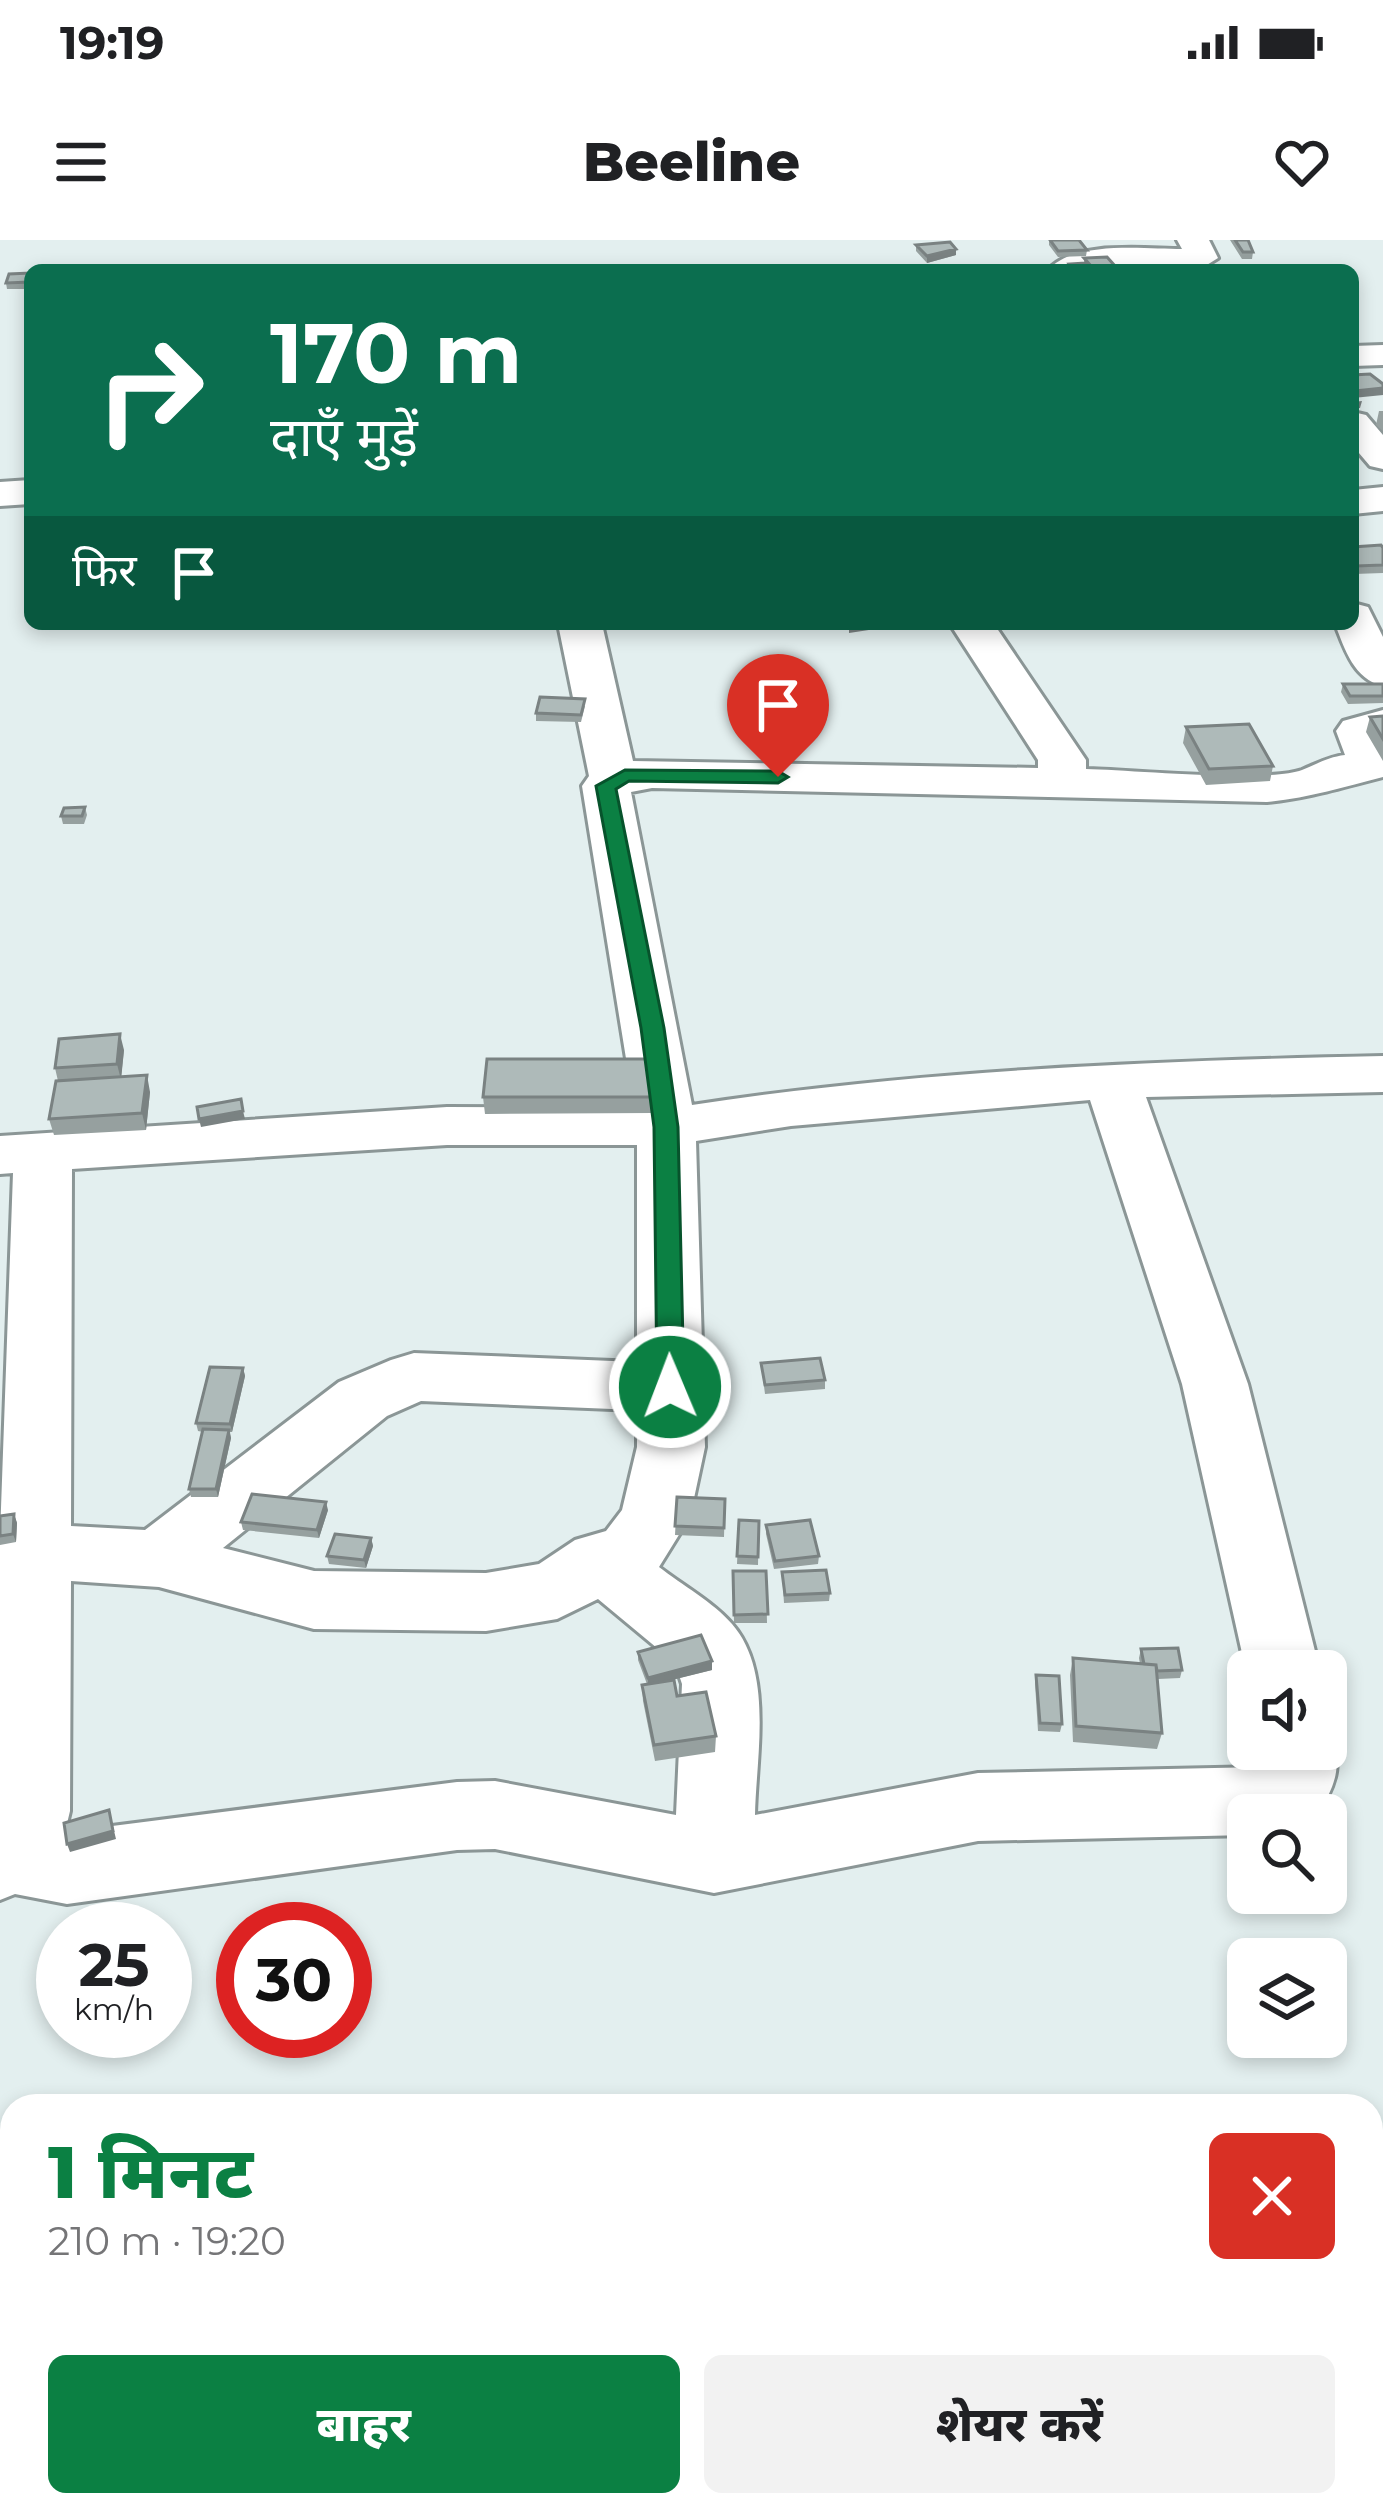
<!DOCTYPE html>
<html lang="hi">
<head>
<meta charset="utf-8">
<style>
	body { margin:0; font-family:Montserrat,"Noto Sans Devanagari",sans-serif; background:#f2f2f2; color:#202124; height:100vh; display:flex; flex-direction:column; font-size:45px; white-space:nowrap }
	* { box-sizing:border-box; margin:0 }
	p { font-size:39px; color:#757577 }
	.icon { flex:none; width:66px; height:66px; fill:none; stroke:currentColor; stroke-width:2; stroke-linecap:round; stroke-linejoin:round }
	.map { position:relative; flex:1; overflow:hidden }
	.sheet { position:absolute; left:0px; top:1854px; width:1383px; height:423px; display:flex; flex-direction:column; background:#fff; border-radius:36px 36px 0 0; box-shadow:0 6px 18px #0003 }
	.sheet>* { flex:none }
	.banner { position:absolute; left:24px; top:24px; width:1335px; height:366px; border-radius:18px; box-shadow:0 6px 18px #0003; background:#0b6e4f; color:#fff; overflow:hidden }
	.tools { position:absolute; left:1227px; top:1410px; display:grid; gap:24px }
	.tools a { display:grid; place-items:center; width:120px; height:120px; border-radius:18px; background:#fff; box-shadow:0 6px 18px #0003; font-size:60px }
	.speed { position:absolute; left:36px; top:1662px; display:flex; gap:24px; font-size:60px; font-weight:700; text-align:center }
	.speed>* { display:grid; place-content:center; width:156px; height:156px; border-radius:50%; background:#fff; box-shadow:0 6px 18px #0003; line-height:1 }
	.speed small { font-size:30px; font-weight:400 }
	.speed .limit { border:18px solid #d22; background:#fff; color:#111 }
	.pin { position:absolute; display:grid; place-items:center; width:102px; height:102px; color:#fff; margin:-123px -51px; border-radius:50% 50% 50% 0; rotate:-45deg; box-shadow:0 0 12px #0007 }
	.pin .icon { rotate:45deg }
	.me { position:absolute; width:132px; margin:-66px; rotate:359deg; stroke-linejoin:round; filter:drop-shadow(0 0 9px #0008) }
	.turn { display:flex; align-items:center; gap:42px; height:252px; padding:0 48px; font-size:54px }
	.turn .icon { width:156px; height:156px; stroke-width:2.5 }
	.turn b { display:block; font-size:84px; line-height:102px }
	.then { display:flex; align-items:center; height:114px; padding:0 48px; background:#0003; gap:24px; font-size:45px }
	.round { display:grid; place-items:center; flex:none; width:126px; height:126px; border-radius:18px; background:#f2f2f2 }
	.headline { display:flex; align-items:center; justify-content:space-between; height:204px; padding:0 48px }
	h1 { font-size:72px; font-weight:800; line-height:90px; color:#0b8043 }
	.action { display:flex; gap:24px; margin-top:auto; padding:24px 48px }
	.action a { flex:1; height:138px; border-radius:18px; background:#0b8043; color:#fff; font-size:48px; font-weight:800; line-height:138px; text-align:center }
	.action a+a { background:#f2f2f2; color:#202124 }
	.status { display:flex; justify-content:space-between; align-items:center; height:84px; padding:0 60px; background:#fff; direction:ltr }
	.status svg { height:33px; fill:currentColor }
	header { display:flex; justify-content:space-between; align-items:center; height:156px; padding:0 48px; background:#fff; font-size:54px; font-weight:800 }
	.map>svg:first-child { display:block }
</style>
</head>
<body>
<div class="status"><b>19:19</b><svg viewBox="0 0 49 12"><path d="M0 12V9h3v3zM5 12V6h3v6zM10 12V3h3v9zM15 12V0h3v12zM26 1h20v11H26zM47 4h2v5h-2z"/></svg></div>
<header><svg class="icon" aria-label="menu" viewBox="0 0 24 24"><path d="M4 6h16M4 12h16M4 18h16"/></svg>Beeline<svg class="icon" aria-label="heart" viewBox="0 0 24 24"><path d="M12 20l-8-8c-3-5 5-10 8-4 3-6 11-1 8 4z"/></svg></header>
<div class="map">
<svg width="1383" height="2275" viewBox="0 0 1383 2275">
	<rect width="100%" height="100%" fill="#e3efef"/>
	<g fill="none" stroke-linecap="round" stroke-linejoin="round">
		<g stroke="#8b9696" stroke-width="6">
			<path id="minor" d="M1177,0H1209L1218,18L1202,28L1048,30C1075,0 1144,9 1182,9Z
				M1383,105V125L1353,126V106Z
				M1353,172L1366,175L1383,195V229L1370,226L1353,206Z
				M30,240V264L0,266V242Z
				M1383,247V271L1353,274V250Z
				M1353,363L1368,367L1383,397V446C1354,439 1345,410 1335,384H1353Z
				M558,384H602L633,521L1038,528V520L950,384H994L1086,520V529C1132,530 1266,543 1302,530C1317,524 1328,517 1345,515L1336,491L1343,481L1383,470V537C1343,547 1309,558 1267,562L652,548L631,552L692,865C921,830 1152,821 1383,816V852L1146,857L1248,1144L1320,1431H1248V1436L1246,1431L1182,1144L1090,860L791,886L696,901L705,1207L690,1277L659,1327C682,1345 713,1362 732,1384C774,1432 756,1517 755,1575L978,1533L1261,1527L1260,1509H1326V1486C1344,1521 1338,1542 1317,1575H1248V1595L978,1601L714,1653L495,1609L457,1610L67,1664L15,1654L0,1660V1296L13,933L0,934V896L447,867L634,868L582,546L589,536ZM447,905H637V1122L414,1113L391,1120L339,1142L145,1290L71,1286L72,929ZM421,1161L637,1170V1207L622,1270L606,1291L575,1300L539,1324L486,1333L314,1331L223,1308L387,1176ZM71,1341L159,1347L314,1389L486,1391L557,1379L598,1359L675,1423L682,1444L676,1575L495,1541L457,1542L65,1592L70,1571Z"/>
		</g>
		<use href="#minor" fill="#fff" fill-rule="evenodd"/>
	</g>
	<path fill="#96a09f" d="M1049,0L1087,10L1086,16L1058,17L1049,5Z
		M1230,0H1248L1253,12L1252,19H1242Z
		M916,5L956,15L927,23L916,11Z
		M1084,18L1115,26V30H1068L1069,24L1084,23Z
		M30,33V49H7L6,43Z
		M1379,171H1383V191L1376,185Z
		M1353,307L1383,308V333L1354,334Z
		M1343,444H1383V463L1348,464L1341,452Z
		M585,466L581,482L536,481V473Z
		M1383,476V521L1366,492L1370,477Z
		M1186,487L1273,526L1270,541L1206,545L1183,503Z
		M85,567L87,575L84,584H63L61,576Z
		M124,810L121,837L150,852L146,890L54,895L49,879L58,841L55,828Z
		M653,819V873L485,874L483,857Z
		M761,1123L825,1140V1149L765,1154Z
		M243,1128L245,1136L232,1192H230L231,1198L218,1257H191L189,1249L203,1192L198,1191L196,1183Z
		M677,1257L725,1259L724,1297L675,1295Z
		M328,1270L319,1298L243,1290L241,1282Z
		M14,1274L17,1283L16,1302L0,1305V1276Z
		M739,1280L759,1281L758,1325L737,1324Z
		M766,1285L819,1316L818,1324L774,1329L766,1294Z
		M371,1298L373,1306L366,1328L329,1324L327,1316Z
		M733,1331H766L767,1383H734Z
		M782,1332L830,1353L829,1361L784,1363Z
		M1141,1409L1182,1430L1180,1438L1158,1439L1162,1493L1157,1509L1073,1502L1070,1435L1073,1418L1140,1424L1139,1418Z
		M638,1412L712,1430L667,1441L677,1456L716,1496L715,1512L655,1521L643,1461L642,1445L647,1444L638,1420Z
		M1036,1435L1062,1484L1060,1492L1038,1491L1035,1443Z"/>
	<path fill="#7a8282" d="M956,9V15L927,23V16Z
		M1383,148V155L1353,158L1355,151Z
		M1362,161L1360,168L1353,169V162Z
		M860,384H882V388L849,393V385Z
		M120,794L124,810L121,840L117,824Z
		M147,835L150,852L146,890L142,873Z
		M243,871L245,879L201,887L199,879Z
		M243,1128L245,1136L232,1192L230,1184Z
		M229,1190L231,1198L218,1257L216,1249Z
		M326,1262L328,1270L319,1298L317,1290Z
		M14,1274L17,1283L16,1302L13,1294Z
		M371,1298L373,1306L366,1328L364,1320Z
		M712,1421V1430L648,1446V1438Z
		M109,1570L116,1599L70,1612L67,1604Z"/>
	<path fill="#aebab9" stroke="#7a8282" stroke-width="3" d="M1050,0H1079L1087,10L1058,11Z
		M1235,0H1248L1253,12H1243Z
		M950,2L956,9L927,16L916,5Z
		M1107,17L1115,26L1092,27L1084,18Z
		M1085,23L1091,30H1073L1069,24Z
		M30,33V42L6,43L9,34Z
		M1370,134L1383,144V148L1355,151L1353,149V135Z
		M1381,305L1383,308V325L1356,326L1353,322V307Z
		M1343,444H1383V456H1350Z
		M540,457L585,459L581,475L536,473Z
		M1383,476V499L1370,477Z
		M1249,484L1273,526L1209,529L1186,487Z
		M85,567L82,576H61L64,568Z
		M120,794L117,824L55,828L59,799Z
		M487,819H653V857H483Z
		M147,835L142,873L49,879L56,841Z
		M241,859L243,871L199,879L197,867Z
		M820,1118L825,1140L765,1145L761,1123Z
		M210,1127L243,1128L230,1184L196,1183Z
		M203,1189L229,1190L216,1249H189Z
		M252,1254L326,1262L317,1290L241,1282Z
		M677,1257L725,1259L724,1288L675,1286Z
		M14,1274L13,1294L0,1296V1276Z
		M739,1280L759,1281L758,1317L737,1316Z
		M810,1280L819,1316L775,1321L766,1285Z
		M335,1294L371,1298L364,1320L327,1316Z
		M826,1330L830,1353L785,1355L782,1332Z
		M733,1331H766L768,1374L734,1375Z
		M701,1395L712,1421L648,1438L638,1412Z
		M1178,1408L1182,1430L1157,1431L1156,1425L1144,1424L1141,1409Z
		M1073,1418L1156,1425L1162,1493L1076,1486Z
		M1036,1435L1059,1436L1062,1484L1040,1483Z
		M674,1440L677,1456L706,1452L716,1496L654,1505L642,1445Z
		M109,1570L113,1591L67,1604L64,1583Z"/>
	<path fill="#0b8043" stroke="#07532c" stroke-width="3" d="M625,530L778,531L788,537L778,543L629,541L616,549L664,788L678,887L684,1147L670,1157L657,1147L654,887L641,788L596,546Z"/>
</svg>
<div class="tools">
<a><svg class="icon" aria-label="sound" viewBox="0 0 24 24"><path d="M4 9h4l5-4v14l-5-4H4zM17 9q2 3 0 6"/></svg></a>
<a><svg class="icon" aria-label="search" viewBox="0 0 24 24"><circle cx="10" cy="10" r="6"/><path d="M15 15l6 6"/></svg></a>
<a><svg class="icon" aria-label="layers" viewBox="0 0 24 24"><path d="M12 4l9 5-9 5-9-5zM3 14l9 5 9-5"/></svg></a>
</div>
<div class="speed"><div>25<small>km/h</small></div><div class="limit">30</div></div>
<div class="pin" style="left:778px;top:537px;background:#d93025"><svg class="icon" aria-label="arrive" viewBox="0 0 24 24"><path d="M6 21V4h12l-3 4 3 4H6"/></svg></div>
<svg class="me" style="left:670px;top:1147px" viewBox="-20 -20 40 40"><circle r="17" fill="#0b8043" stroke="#fff" stroke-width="3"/><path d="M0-11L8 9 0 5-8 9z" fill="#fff"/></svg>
<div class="banner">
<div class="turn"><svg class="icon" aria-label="right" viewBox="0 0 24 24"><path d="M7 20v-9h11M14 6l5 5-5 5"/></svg><div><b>170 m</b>दाएँ मुड़ें</div></div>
<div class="then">फिर<svg class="icon" aria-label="arrive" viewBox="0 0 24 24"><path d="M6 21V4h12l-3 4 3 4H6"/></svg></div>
</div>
<section class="sheet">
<div class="headline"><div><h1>1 मिनट</h1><p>210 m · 19:20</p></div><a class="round" style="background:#d93025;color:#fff"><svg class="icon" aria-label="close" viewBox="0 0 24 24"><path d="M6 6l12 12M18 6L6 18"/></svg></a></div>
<div class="action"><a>बाहर</a><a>शेयर करें</a></div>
</section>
</div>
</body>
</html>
